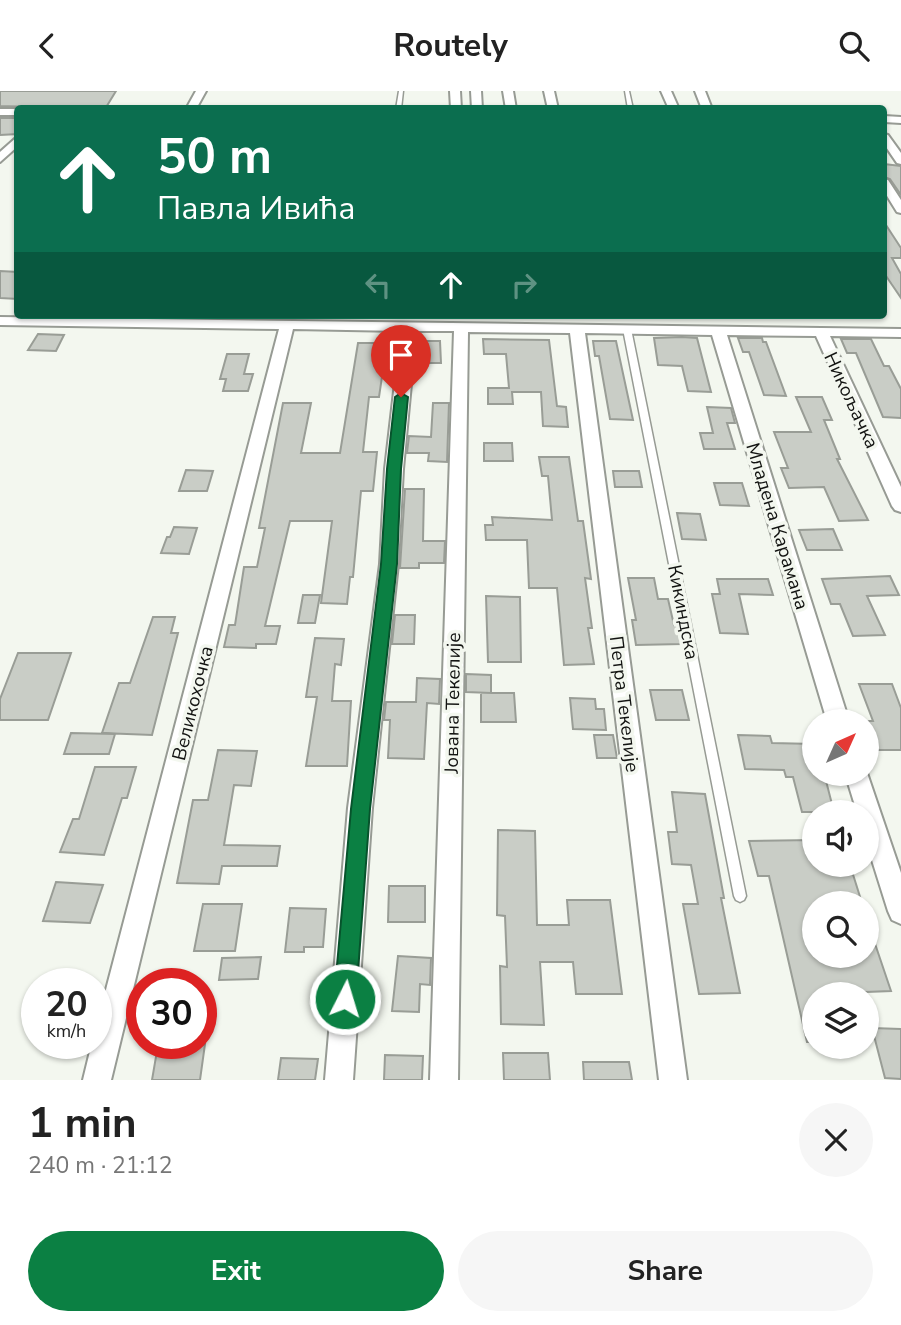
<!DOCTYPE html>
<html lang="en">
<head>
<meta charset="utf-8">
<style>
	body { margin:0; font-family:"Nunito Sans",sans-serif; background:#f6f6f6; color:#222; height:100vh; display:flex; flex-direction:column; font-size:26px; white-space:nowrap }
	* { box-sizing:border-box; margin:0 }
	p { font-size:23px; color:#767676 }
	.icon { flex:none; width:38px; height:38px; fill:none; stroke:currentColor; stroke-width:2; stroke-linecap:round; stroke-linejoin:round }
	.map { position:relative; height:989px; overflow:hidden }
	.side { display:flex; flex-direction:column; background:#fff; flex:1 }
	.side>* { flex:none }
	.guide { position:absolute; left:14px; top:14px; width:873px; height:214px; border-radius:7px; box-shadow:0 2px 5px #0004; background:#0b6e4f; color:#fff; overflow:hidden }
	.needle { width:46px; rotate:45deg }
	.buttons { position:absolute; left:802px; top:618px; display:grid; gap:14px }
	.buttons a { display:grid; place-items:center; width:77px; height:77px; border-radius:50%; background:#fff; box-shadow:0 2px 5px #0004; font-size:35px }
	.speed { position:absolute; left:21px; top:877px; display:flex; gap:14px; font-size:35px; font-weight:700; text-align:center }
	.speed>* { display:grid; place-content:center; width:91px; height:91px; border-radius:50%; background:#fff; box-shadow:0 2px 5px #0004; line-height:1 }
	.speed small { font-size:18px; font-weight:400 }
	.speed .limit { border:10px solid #d22; background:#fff; color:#111 }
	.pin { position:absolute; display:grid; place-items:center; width:60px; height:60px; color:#fff; margin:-72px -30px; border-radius:50% 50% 50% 0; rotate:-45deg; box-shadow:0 0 7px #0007 }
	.pin .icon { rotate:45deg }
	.me { position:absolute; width:77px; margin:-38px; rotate:5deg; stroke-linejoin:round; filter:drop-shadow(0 0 5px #0008) }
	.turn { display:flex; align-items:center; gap:24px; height:147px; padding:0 28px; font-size:32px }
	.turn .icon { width:91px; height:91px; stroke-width:2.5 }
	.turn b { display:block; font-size:49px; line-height:60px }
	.lanes { display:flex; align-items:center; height:66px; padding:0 28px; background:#0003; justify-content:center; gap:35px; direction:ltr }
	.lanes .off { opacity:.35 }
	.round { display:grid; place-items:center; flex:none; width:74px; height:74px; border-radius:37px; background:#f6f6f6 }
	.summary { display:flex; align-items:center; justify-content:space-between; height:119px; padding:0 28px }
	h1 { font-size:42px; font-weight:700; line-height:52px }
	.primary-button { display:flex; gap:14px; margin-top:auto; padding:14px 28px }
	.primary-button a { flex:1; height:80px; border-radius:42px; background:#0b8043; color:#fff; font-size:28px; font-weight:700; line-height:80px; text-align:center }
	.primary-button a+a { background:#f6f6f6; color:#222 }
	header { display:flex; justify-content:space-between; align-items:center; height:91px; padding:0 28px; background:#fff; font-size:32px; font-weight:700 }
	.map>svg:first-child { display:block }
</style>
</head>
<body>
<header><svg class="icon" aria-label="back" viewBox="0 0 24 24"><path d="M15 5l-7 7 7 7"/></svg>Routely<svg class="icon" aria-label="search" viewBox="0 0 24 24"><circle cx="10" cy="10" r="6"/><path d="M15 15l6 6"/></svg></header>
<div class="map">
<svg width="901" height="989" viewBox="0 0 901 989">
	<rect width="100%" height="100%" fill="#f3f7ef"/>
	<path fill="#c9cdc6" stroke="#999d96" stroke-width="2" d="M0,0H116L105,18L0,15Z
		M0,27H18V43L0,44Z
		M884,73L901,75V104L890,88L884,86Z
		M884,131L901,157V167H892L901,183V207L884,182Z
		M0,180L18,181V208L0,207Z
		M38,243L64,244L56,260L28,259Z
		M682,246L697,247L711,301L688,300L682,275L658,274L654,247Z
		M738,247H762L763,251H766L786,305L764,304L749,261H743Z
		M483,248L549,249L557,315L566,316L568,336L543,335L541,301H512L513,313H488V297H509L506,263H484Z
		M841,248H871L884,275H889L901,298V327L883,326L856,262H847Z
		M419,250H440L441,272H418Z
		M593,250H616L633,329L610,328L599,265H595Z
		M358,252H387L379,306H369L363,361H377L373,400H361L353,486H350L347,513L321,512L332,430H290L265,535H280L276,553H256V557L224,556L229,534H235L244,476H257L265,437H259L283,312H311L301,362H340Z
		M227,263H249L244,283H253L248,300H223L226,288H220Z
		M796,306H822L832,329H824L840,368H837L868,429L839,430L824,396L789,397L781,377H788L774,341H811Z
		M433,312H449L447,371L428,370L429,362H407L409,345L431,346Z
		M707,316L731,317L735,332H727L735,358H704L700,342H713Z
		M484,352H512L513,370H484Z
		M539,366H569L578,430H583L591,488L585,487L592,537H588L594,573L564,574L557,497H529L527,449H486L485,434H493L492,426L552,429L548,385H542Z
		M186,379L213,380L207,400H179Z
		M613,380H639L642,396H615Z
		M714,392H742L749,415L720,414Z
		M405,398H424L423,450H445L444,472H419V477H400Z
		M677,422L700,423L706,449L682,448Z
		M174,436L197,437L189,463L161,462L167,446H170Z
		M833,438L842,459H807L799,439Z
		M890,485L899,504L867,505L885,544L853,545L840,513H831L822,488Z
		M628,487H654L658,508H668L674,534L678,533L682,553L636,554L632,529H636Z
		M717,488H768L773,504L739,503L748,543L720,542L712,503H720Z
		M303,504H320L315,532H298Z
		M486,505L520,506L521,571H488Z
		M395,524H415L414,553H392Z
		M153,526H175L171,542H178L152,644L102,642L119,592H130Z
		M315,547L344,548L341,574L335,573L332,610H351L347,675H306L317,606H306Z
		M18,562H71L48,629H0V608Z
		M466,583L491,584V602L466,601Z
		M417,587L440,588L439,613L427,612L424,668L388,667L390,629H384L386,611H416Z
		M859,593H892L901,617V659H877L866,630H873Z
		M650,599H682L689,629H656Z
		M481,602H514L516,631H481Z
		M570,607L595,608L596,618H604L606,639L573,638Z
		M71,642L115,643L109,663H64Z
		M594,644H613L617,667H597Z
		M738,644L770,645L772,652L814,653V682H824L834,721H802L793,686H786L784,679L745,678Z
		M218,659L257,660L251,695L234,694L224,754L280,755L277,775H222L219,793L177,792L193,709H208Z
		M95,676H136L127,707H122L104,764L60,761L73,728H79Z
		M672,701L705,703L724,807H721L740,902L699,903L683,813H698L691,774L672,773L668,741H677Z
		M498,739L535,740L537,834H569L567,809H610L622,903H576L573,871H540L544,934L501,933L500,875L507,876L505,825L497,824Z
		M814,749V774H850L862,812H814V864H866V836L869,835L891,900L814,903V951H807L769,785H758L749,750Z
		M56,791L103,794L90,832L43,830Z
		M389,795H425V831H388Z
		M203,813H242L235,860H194Z
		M290,817L326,818L323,856H304V861H285Z
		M398,865L431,867L430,894L420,893L419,921L392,920Z
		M261,866L258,888L219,889L222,867Z
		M872,937L901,938V988L885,987Z
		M205,953L200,989H152L158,954Z
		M503,962H548L550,989H504Z
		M385,964L423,965L422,989H384Z
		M281,967L318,968L315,989H278Z
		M583,971H629L632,989H584Z"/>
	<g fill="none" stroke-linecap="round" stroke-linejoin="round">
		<g stroke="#979b94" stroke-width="3">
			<path id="service" d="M399,0H403L401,18H396Z
				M625,0H629L633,18H628Z
				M624,236H630L631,238L746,805L744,809L740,811L736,809L734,805L623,238Z"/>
		</g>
		<g stroke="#979b94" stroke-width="4">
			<path id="minor" d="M196,0H206L196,18H186Z
				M450,0H460L461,18H451Z
				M471,0H481L482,18H472Z
				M503,0H513L516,18H506Z
				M544,0H554L558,18H548Z
				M661,0H671L679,18H669Z
				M695,0H705L712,18H702Z
				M0,18H18V24H0Z
				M884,25L901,26V32L884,31Z
				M884,43L888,44L901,62V73L897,72L884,53Z
				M18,45V55L0,71V61Z
				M884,88L888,89L901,109V122L897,121L884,100Z
				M0,226L901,238V246L830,245L901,396V421L895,419L892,415L816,245L727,244L849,630H827L712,244L585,242L687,989H659L570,242L468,241L458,989H430L454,240H416L403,378L398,473L372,717L353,989H325L348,717L380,473L385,378L401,240L293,238L111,989H83L92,952H96V937L279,238L0,234Z
				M866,679L901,782V833L892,829L888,820L866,750V721H857L845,682H866Z"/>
		</g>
		<use href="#service" fill="#fff" fill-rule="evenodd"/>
		<use href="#minor" fill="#fff" fill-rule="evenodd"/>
	</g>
	<path fill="#0b8043" stroke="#07532c" stroke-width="2" d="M401,302L408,306L401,378L397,473L370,718L356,908L353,915L345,919L337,915L334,908L351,718L381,473L387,378L395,306Z"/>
	<g text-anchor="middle" stroke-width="7" stroke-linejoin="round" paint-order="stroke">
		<g font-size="19" fill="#121311" stroke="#f3f7ef">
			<text transform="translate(852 309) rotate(65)" y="7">Никољачка</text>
			<text transform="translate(778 435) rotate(73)" y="7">Младена Карамана</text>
			<text transform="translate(684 521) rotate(79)" y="7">Кикиндска</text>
			<text transform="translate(192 612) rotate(-76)" y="7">Великохочка</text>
			<text transform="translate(452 612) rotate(-89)" y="7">Јована Текелије</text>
			<text transform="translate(625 613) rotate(83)" y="7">Петра Текелије</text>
		</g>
	</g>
</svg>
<div class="buttons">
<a><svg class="needle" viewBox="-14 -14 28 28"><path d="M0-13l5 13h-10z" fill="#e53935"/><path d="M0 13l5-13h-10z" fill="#767676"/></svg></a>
<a><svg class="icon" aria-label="sound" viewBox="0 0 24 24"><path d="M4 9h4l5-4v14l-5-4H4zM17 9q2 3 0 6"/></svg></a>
<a><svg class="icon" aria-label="search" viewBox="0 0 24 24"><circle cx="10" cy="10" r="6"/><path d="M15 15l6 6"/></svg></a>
<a><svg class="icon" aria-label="layers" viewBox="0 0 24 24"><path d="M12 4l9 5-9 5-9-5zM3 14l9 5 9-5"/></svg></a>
</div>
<div class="speed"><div>20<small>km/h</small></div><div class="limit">30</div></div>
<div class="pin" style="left:401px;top:306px;background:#d93025"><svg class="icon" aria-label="arrive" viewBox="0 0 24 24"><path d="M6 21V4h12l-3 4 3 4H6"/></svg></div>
<svg class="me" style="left:345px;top:908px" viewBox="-20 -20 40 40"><circle r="17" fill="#0b8043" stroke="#fff" stroke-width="3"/><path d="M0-11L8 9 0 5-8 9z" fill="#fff"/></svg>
<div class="guide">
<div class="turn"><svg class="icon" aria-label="ahead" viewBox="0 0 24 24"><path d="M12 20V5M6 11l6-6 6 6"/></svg><div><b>50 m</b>Павла Ивића</div></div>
<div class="lanes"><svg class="icon off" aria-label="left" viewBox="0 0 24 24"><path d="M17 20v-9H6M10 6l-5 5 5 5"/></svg><svg class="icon" aria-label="ahead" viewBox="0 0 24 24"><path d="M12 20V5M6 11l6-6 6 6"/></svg><svg class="icon off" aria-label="right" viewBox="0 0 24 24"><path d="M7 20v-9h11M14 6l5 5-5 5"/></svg></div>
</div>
</div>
<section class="side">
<div class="summary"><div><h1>1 min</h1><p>240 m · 21:12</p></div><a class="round"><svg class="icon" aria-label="close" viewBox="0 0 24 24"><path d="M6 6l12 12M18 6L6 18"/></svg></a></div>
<div class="primary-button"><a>Exit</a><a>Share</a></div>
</section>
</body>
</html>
